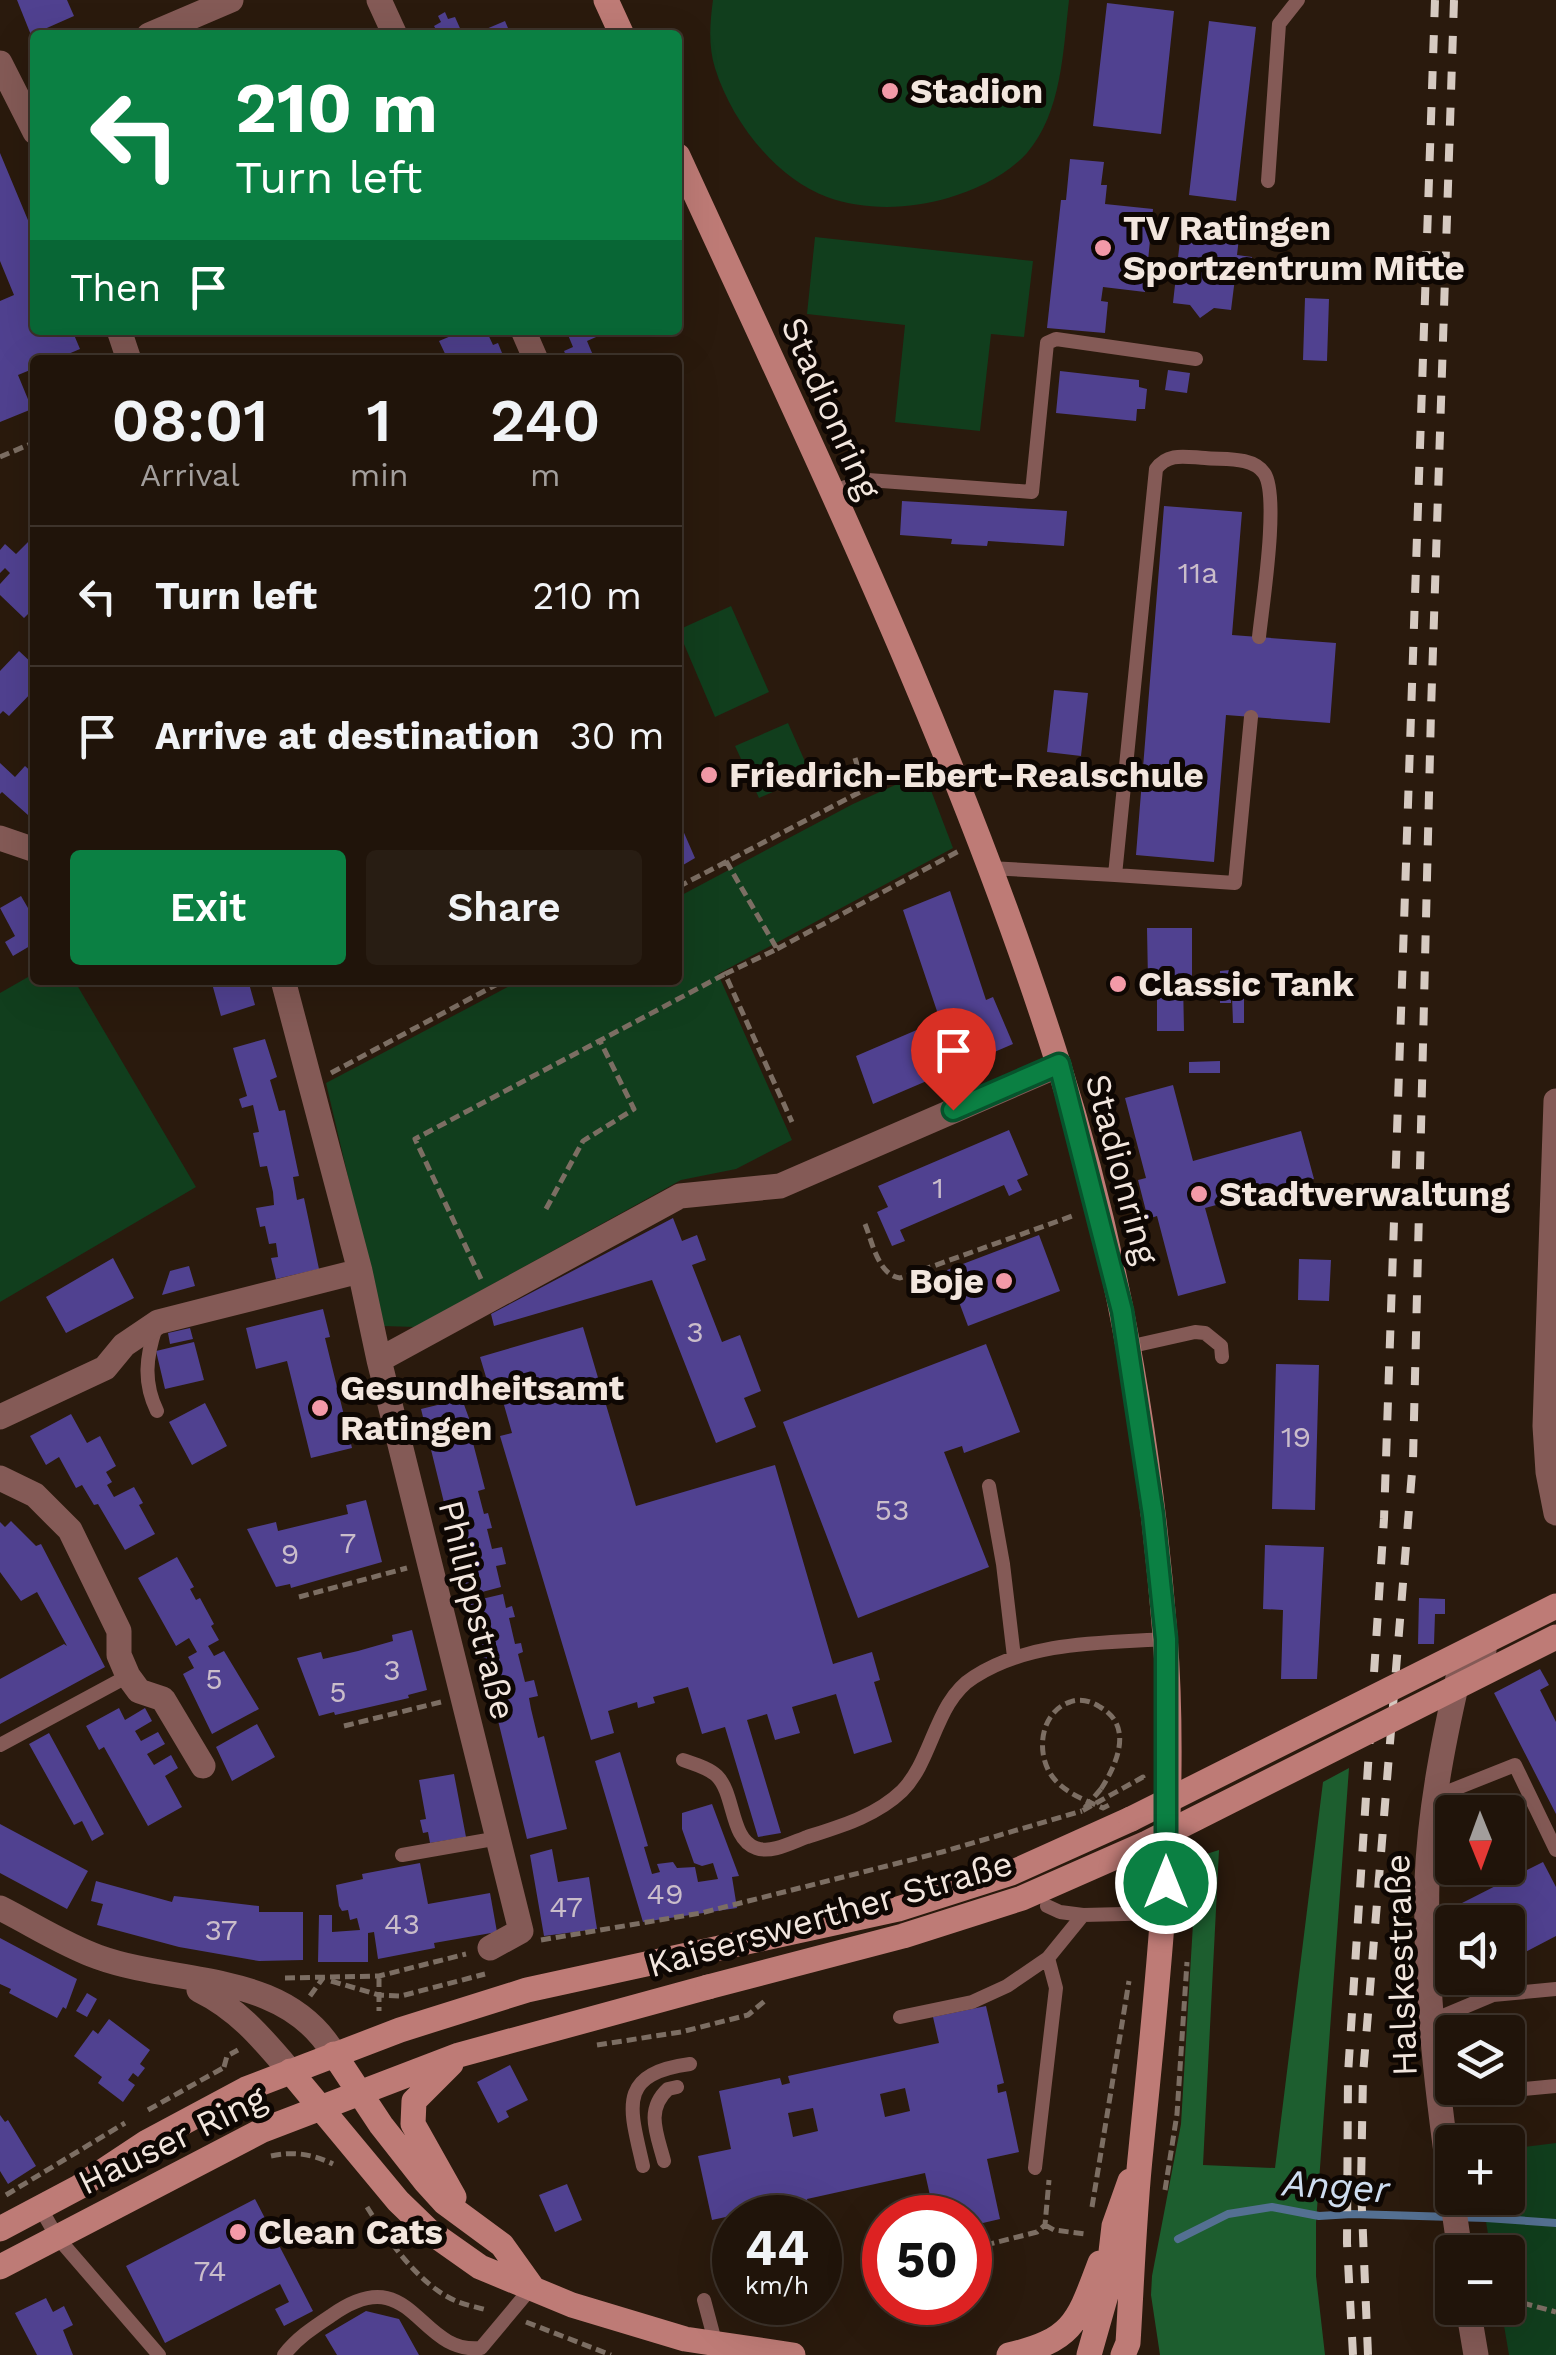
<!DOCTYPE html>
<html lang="en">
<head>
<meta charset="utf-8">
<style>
	body { margin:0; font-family:"Work Sans",sans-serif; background:#281d13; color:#f1f3f6; height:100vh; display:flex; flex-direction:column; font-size:38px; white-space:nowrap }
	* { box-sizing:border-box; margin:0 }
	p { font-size:32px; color:#a29e9c }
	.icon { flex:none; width:55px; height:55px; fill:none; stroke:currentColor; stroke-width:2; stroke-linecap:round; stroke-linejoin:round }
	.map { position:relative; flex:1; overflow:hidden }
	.drawer { position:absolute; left:30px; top:355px; width:652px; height:630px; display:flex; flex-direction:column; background:#20140a; border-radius:10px; box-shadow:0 10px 40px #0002,0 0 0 2px #3d332b }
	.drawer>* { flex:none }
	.guide { position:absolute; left:30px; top:30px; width:652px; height:305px; border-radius:10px; box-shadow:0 10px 40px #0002,0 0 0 2px #3d332b; background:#0b8043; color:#fff; overflow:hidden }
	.needle { width:65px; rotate:179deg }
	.tools { position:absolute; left:1435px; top:1795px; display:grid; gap:20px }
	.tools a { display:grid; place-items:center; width:90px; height:90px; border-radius:10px; background:#20140a; box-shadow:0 10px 40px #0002,0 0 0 2px #3d332b; font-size:50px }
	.speed { position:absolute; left:712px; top:2195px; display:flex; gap:20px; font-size:50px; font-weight:700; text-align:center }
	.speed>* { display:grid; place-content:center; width:130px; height:130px; border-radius:50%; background:#20140a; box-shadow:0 10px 40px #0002,0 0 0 2px #3d332b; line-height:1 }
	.speed small { font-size:25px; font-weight:400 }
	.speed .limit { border:15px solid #d22; background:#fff; color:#111 }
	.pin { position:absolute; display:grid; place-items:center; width:85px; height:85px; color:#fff; margin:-102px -42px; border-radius:50% 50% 50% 0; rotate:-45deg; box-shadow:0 0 10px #0007 }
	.pin .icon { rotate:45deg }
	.me { position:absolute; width:110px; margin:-55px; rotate:0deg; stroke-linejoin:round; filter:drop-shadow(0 0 8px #0008) }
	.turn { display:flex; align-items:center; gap:35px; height:210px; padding:0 40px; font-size:45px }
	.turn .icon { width:130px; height:130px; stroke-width:2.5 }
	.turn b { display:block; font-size:70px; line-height:85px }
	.then { display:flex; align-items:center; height:95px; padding:0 40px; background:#0003; gap:20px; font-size:38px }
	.eta { display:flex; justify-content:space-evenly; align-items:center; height:170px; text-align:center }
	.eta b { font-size:60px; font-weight:600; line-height:70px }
	.primary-button { display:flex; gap:20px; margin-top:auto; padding:20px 40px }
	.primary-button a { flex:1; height:115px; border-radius:10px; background:#0b8043; color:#fff; font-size:40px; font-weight:600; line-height:115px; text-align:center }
	.primary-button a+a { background:#281d13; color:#f1f3f6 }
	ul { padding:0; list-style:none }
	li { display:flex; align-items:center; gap:30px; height:140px; padding:0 40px; border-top:2px solid #3d332b }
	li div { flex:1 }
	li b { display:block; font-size:38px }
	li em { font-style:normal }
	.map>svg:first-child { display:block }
</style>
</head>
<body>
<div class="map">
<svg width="1556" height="2355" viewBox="0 0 1556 2355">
	<rect width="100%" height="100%" fill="#2a1a0d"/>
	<path fill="#113e1d" d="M713,0H1069C1063,51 1062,112 1027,153C1007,175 976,190 948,198C910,209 866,211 827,197C775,178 731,120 715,68C708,46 710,22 713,0Z
		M815,237L1033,261L1024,337L991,334L980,431L895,422L905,325L807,314Z
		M731,606L769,692L715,717L678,630Z
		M788,723L811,775L759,798L735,746Z
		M924,772L953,848L718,974L792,1140L736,1169L681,1180L415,1327L383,1326L326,1083L521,980H678V897L853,804Z
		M35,973V980H74L196,1187L0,1302V993Z
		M1556,2143V2355H1509L1501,2308H1508V2252H1491L1482,2198H1508V2149Z"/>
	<path fill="#1d5e2f" d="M1349,1768L1316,2223V2276L1325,2355H1160L1151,2295L1152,2276L1181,2124L1197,1857L1219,1850L1203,2165L1275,2168L1323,1782Z"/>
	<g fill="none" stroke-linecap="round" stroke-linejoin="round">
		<path stroke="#547092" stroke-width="8" d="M1178,2239L1228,2214L1272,2207L1319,2216L1352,2214L1486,2218L1556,2223"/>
	</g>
	<path fill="#504190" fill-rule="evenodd" d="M17,0H67L74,16L31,35Z
		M1107,3L1174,11L1161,134L1093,126Z
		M445,12L448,19L455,17L463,35H439L434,26L441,22L438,16Z
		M505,21L511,35H472Z
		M1209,21L1256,27L1236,201L1189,195Z
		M0,153L35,237V330H72L80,349L54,360H35V368L18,375L32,409L0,422V301L14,295L0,261Z
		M1070,159L1104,162L1101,185H1107L1105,204L1153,209L1145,292L1103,287L1101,301L1108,302L1105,333L1047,328L1061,200H1066Z
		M1182,222L1240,229L1237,255L1252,257L1251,272L1236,270L1231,310L1214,308L1200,318L1190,305L1173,303Z
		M1305,298L1329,299L1327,361L1303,360Z
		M449,330H486L493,345L498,343L502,353L497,356L498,360H448L439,341L451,336Z
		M566,330H612L587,341L595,360H568L564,351L573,347Z
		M1168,370L1190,373L1187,393L1165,390Z
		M1060,371L1139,380V387L1147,389L1145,409H1137L1136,421L1056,413Z
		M902,501L1067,511L1064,546L988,541L987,546L951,544L952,539L900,535Z
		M1164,506L1242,512L1232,635L1336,643L1330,723L1226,715L1214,862L1136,855Z
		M29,541L35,547V607L24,618L0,595V584L10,573L5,568L0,573V550L5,544L16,554Z
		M19,651L35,666V689L9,716L3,711L0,714V671Z
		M1054,690L1088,693L1081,756L1047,752Z
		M0,763L15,777L25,766L35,775V807L28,815L2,792L0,794Z
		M678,819L695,858L678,868Z
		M950,891L986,1000L993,997L1013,1044L873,1104L856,1056L940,1020L903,910Z
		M21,896L35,920V943L13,956L5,942L15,936L0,908Z
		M1147,928H1192V980L1183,981L1184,1031H1157V981H1148Z
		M1230,970L1231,1003H1220V971Z
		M211,980H248L255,1005L221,1016Z
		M1232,996H1244V1023H1233Z
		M265,1039L277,1077L270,1080L279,1111L285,1110L299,1176L293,1177L297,1200L304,1198L319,1269L276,1279L271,1258L278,1257L276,1243L269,1244L265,1226L260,1227L256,1208L274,1205L273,1192L267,1166L260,1167L253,1133L259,1132L253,1105L242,1108L239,1099L247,1096L233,1048Z
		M1220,1061V1073H1189V1062Z
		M1173,1085L1193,1161L1301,1131L1314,1179L1205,1208L1226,1283L1178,1296L1157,1216L1148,1219L1138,1180L1146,1178L1125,1098Z
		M1009,1130L1028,1175L1017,1180L1022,1190L1009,1196L1004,1185L900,1230L905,1241L892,1246L877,1212L888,1207L878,1186Z
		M673,1218L682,1241L697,1235L706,1260L692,1265L722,1342L740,1335L761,1391L744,1398L756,1427L716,1443L652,1280L494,1326L491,1314Z
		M1039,1235L1060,1291L968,1326L947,1270Z
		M113,1258L134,1298L66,1333L46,1297Z
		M1299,1259L1331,1260L1329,1301L1298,1300Z
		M189,1266L195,1286L162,1295L170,1271Z
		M323,1309L330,1337L325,1338L352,1448L311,1458L287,1361L256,1369L246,1328Z
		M583,1327L636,1506L775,1465L833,1664L872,1652L880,1680L874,1682L892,1742L854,1754L836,1694L792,1707L800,1733L775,1740L767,1714L747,1720L781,1833L758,1837L725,1727L702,1734L688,1687L653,1697L655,1703L638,1708L637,1702L608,1711L614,1733L591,1740L500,1436L512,1433L498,1384L489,1387L480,1357Z
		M190,1328L193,1339L170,1344L168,1333Z
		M194,1342L204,1380L165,1389L156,1351Z
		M986,1344L1020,1432L964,1453L962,1446L944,1452L989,1567L858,1618L783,1422Z
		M1276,1364L1319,1365L1315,1510L1272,1509Z
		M462,1399L470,1421L468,1425L473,1428L476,1423L488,1419L494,1437L473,1443L485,1489L478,1491L484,1514L488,1513L492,1528L487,1529L492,1549L502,1547L506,1564L496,1566L501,1587L467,1596L421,1409Z
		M205,1403L227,1446L192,1465L169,1422Z
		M71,1414L87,1443L100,1436L116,1466L106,1472L112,1482L107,1485L114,1497L134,1487L143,1503L139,1505L155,1534L125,1550L98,1504L94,1505L82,1485L76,1488L59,1457L46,1465L30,1436Z
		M366,1500L382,1562L291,1588L290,1584L276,1587L247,1529L276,1522L278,1531L348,1514L346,1505Z
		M11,1521L36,1546L41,1544L105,1667L0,1724V1679L64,1644L67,1646L37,1592L21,1601L0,1572V1522L5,1527Z
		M1265,1545L1324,1547L1317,1679H1281L1283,1610L1263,1609Z
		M177,1557L194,1587L190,1589L196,1600L200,1598L214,1624L211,1626L219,1640L208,1646L214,1656L224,1651L259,1709L212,1734L183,1674L194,1668L188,1657L197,1652L189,1638L176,1646L138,1578Z
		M503,1594L506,1608L512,1606L515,1617L509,1618L515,1644L521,1643L523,1652L518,1654L525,1682L534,1680L538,1696L529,1698L531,1709L538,1738L544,1736L567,1829L527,1839L469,1602Z
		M1419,1598L1445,1599V1614H1435L1434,1644H1418Z
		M412,1630L427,1690L408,1695L409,1698L335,1715L334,1712L319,1716L297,1658L321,1652L323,1659L358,1651L393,1641L392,1635Z
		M1540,1669L1549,1685L1540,1690L1556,1722V1814L1494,1693Z
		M119,1708L125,1720L145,1708L152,1721L135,1731L141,1741L158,1732L165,1744L147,1754L154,1765L171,1755L178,1768L165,1776L182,1807L148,1826L104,1747L99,1750L86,1726Z
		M257,1724L275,1757L232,1781L216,1747Z
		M49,1733L104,1834L92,1841L82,1821L74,1825L29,1744Z
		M620,1752L648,1846L644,1847L652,1874L660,1872L657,1864L673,1862L677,1868L695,1867L698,1882L718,1879L713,1863L702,1866L694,1863L682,1829V1813L712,1804L739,1876L732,1877L737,1908L643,1922L595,1761Z
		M454,1774L466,1837L430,1843L428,1832L423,1833L420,1820L426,1819L419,1780Z
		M0,1824L88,1871L67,1909L0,1873Z
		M552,1849L558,1882L589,1877L597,1929L544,1936L530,1855Z
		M1543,1862L1556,1887V1936L1508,1961V1922H1472L1462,1903Z
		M420,1863L428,1904L490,1893L497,1932L434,1943L435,1948L378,1959L374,1932L368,1933V1962H318L319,1915H332V1932L360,1930L357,1918L350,1920L348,1910L342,1911L339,1906L336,1885L363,1879L362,1874Z
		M96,1881L172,1902L174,1896L259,1906V1912H303V1960L259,1961L179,1947L97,1925L103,1904L91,1901Z
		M0,1938L77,1979L66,2009L63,2007L57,2018L9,1993L11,1989L0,1984Z
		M87,1993L97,1999L87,2017L76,2011Z
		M986,2006L1004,2083L997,2085L998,2093L1006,2091L1019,2152L987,2159L1000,2219L970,2226V2218H935L925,2173L807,2199L811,2218H745L744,2213L712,2220L698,2156L731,2149L719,2091L780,2078L782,2085L790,2083L788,2076L939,2043L933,2017ZM905,2088L910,2111L885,2117L880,2094ZM813,2108L818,2131L793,2137L788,2113Z
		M109,2019L150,2050L140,2064L145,2068L138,2077L133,2073L128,2080L135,2085L123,2102L98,2083L102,2077L74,2056L93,2030L98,2034Z
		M510,2065L528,2100L506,2111L509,2117L498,2123L477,2082Z
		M0,2115L5,2122L8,2120L36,2166L8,2184L0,2171Z
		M567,2184L582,2220L555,2232L539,2195Z
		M255,2199L313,2311L284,2326L275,2309L289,2302L280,2284L165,2343L126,2266Z
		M46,2298L53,2312L64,2306L73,2325L63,2330L73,2355H37L15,2313Z
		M366,2311L399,2319L419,2355H337L325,2335Z"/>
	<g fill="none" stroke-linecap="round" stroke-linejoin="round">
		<path stroke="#7c6e63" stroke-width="5" stroke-dasharray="10 5" stroke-linecap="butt" d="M0,457L35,442
			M855,758L864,788
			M726,861L777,949L725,974L792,1122
			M678,887L864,790L924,763
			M777,949L959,851
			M331,1073L505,980
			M546,1209L583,1141L634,1109L600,1041
			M865,1224C872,1241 878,1275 900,1278L1075,1215
			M481,1279L415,1139L725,974
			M299,1597L407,1568
			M344,1726L441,1702
			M1101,1789L1082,1811L1143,1777V1781
			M541,1940L701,1913L942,1852L1082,1811
			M379,1977V2011
			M285,1978L379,1976L466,1954
			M331,1981L379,1995L401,1996L485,1974
			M310,1996L323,1978
			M597,2045L681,2032L748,2015L767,1999
			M224,2067L227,2056L238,2050
			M148,2110L223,2068
			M271,2156C294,2151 312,2154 333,2164
			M1165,2190L1177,2114L1187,1962
			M6,2195L125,2123
			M367,2207C387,2239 420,2286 456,2301C465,2305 477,2307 487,2310
			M1092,2207L1129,1981
			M1045,2225L1054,2230L1085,2234
			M970,2249L1037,2232L1045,2225L1049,2180
			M867,2250L885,2254
			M1508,2299L1556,2312
			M526,2322L611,2355"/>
		<path stroke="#845a56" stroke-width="14" d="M1268,181L1279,24L1298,0
			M830,492L868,480L1032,492L1047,343L1056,339L1196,359
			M1251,717L1235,883L1115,875L1156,469C1168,452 1186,457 1205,458C1224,460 1252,456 1264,473C1280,495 1262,607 1259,637
			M989,868L1115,875
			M156,1327C146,1357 143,1382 157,1411
			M1128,1347L1195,1332L1205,1333L1221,1346L1222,1357
			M989,1486L1003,1564L1014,1657
			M0,1745L128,1676
			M683,1760C694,1764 709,1768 717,1776C735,1794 730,1839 756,1848C771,1854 793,1842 807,1837C841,1826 876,1816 902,1791C933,1760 935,1701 974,1677C1030,1641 1101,1643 1166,1639
			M1437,1796L1515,1765L1556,1850
			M402,1855L499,1838
			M1047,1906L1060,1912L1083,1915
			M900,2017L972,2002L1007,1986L1048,1958L1083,1915L1165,1913
			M1431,2021L1493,1995L1556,1989
			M1440,2097L1556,2086
			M664,2161C657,2134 645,2110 668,2089L677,2087
			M643,2166C630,2108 616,2074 690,2064
			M1035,2168L1056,1988L1048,1958
			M41,2209L57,2237L159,2355
			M704,2300L716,2345
			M284,2355C297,2338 314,2327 332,2315C413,2258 417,2355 481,2348L532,2287"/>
		<path stroke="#845a56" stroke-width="25" d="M379,0L395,35
			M149,35L231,0
			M0,63L35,132
			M119,330L129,360
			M523,330L536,360
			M0,838L35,850
			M283,980L360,1271L379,1360L521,1931L490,1948
			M1556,1101L1545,1426L1548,1472L1556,1513
			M379,1360L680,1196L780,1186L1059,1065
			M0,1417L105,1368L124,1345L158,1322L360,1271
			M0,1478L35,1495L70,1530L119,1631V1655L128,1676L139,1691L163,1699L203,1766
			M0,1908C32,1924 64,1945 98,1957C178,1986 285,1970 334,2054
			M199,1990C238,2009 262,2038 290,2071
			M1460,2252C1442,2129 1424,2004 1427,1880C1430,1806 1445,1732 1462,1661L1484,1650
			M1468,2308L1476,2355"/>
		<path stroke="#be7b76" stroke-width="25" d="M606,0L622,35
			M678,156C814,453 959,750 1058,1063C1117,1248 1150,1442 1165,1635C1178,1807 1158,1979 1141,2149C1134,2214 1132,2279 1128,2343L1123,2355
			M334,2054L381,2125L425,2181L445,2203L502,2245L532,2287
			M451,2064L414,2101L413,2124L454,2197
			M290,2071L398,2201L429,2231L480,2267L572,2305L685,2339L793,2355
			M0,2229L79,2187L147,2142L246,2089L400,2030L527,1990L898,1909L1011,1873L1131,1819
			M0,2267L263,2130L459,2055L708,1987
			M1009,2355C1074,2340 1078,2321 1100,2263
			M1089,2355L1106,2295L1114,2226L1130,2181"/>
		<path stroke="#d6cac1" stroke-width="8" stroke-dasharray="18 18" stroke-linecap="butt" d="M1353,2355L1347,2243L1348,2074L1384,1519L1435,0
			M1368,2355L1361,2187L1363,2075L1413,1460L1431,711L1454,0"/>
		<path stroke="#7c6e63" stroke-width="5" stroke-dasharray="10 5" stroke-linecap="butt" d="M1101,1789C1117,1764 1134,1726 1100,1707C1091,1701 1080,1698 1070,1702C1039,1712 1034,1758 1056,1781C1068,1794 1087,1801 1103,1808L1113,1803"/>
		<path stroke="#be7b76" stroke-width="25" d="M1131,1819L1556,1606
			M708,1987L903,1936L1022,1898L1147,1843L1556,1637"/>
	</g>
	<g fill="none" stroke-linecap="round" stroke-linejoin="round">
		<g stroke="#07532c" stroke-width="25">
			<path id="route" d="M953,1110L1059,1064L1122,1311L1153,1515L1166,1639V1883"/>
		</g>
		<use href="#route" stroke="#0b8043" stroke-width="18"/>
	</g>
	<g fill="#f39aa8" stroke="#0e0703" stroke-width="4">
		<circle cx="890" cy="91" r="10"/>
		<circle cx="1103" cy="248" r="10"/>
		<circle cx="709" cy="775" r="10"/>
		<circle cx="1118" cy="984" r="10"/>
		<circle cx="1199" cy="1194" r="10"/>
		<circle cx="1004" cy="1281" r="10"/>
		<circle cx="320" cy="1408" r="10"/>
		<circle cx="238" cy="2232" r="10"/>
	</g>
	<g text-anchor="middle" stroke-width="10" stroke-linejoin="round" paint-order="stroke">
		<g font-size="30" fill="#cabdca">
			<text x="1198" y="583">11a</text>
			<text x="938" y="1198">1</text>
			<text x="695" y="1342">3</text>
			<text x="1296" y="1447">19</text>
			<text x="892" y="1520">53</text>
			<text x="348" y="1553">7</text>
			<text x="290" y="1564">9</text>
			<text x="392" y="1680">3</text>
			<text x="214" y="1689">5</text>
			<text x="338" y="1702">5</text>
			<text x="665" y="1904">49</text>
			<text x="566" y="1917">47</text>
			<text x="402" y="1934">43</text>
			<text x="221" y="1940">37</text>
			<text x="210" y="2281">74</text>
		</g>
		<g font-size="35" font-weight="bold" fill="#f2e6de" stroke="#0e0703" text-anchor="start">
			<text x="910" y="103">Stadion</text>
			<text x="1123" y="240">TV Ratingen<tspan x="1123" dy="40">Sportzentrum Mitte</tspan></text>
			<text x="729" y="787">Friedrich-Ebert-Realschule</text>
			<text x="1138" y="996">Classic Tank</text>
			<text x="1219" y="1206">Stadtverwaltung</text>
			<text x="984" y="1293" text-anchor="end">Boje</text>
			<text x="340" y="1400">Gesundheitsamt<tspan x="340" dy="40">Ratingen</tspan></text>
			<text x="258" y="2244">Clean Cats</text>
		</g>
		<g font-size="35" fill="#f2e6de" stroke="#0e0703">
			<text transform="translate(831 408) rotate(66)" y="12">Stadionring</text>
			<text transform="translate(1122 1169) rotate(75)" y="12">Stadionring</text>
			<text transform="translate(477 1610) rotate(76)" y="12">Philippstraße</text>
			<text transform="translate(830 1914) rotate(-16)" y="12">Kaiserswerther Straße</text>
			<text transform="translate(1401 1965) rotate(-92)" y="12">Halskestraße</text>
			<text transform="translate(172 2140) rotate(-26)" y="12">Hauser Ring</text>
		</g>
		<g font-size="38" font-style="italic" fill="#ceddf0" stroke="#0e0703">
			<text transform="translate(1336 2186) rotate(4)" y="13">Anger</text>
		</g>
	</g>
</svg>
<div class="tools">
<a><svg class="needle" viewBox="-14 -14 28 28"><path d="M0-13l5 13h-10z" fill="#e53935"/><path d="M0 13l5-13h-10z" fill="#a29e9c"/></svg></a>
<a><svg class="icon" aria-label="sound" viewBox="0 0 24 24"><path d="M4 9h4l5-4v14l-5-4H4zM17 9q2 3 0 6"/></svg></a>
<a><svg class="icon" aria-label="layers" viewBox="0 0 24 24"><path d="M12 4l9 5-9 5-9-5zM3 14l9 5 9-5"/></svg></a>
<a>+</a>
<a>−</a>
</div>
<div class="speed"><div>44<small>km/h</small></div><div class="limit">50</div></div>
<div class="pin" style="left:953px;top:1110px;background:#d93025"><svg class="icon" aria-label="arrive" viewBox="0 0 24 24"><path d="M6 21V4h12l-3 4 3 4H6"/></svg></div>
<svg class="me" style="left:1166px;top:1883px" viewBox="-20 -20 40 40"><circle r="17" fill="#0b8043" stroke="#fff" stroke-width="3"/><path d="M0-11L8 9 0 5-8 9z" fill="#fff"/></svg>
<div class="guide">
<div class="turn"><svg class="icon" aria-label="left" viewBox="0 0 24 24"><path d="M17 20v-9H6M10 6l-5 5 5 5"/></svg><div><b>210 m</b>Turn left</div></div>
<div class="then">Then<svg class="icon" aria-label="arrive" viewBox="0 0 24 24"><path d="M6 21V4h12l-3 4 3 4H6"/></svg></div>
</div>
<section class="drawer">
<div class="eta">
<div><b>08:01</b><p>Arrival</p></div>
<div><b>1</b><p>min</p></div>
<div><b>240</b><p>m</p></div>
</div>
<ul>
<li><svg class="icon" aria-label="left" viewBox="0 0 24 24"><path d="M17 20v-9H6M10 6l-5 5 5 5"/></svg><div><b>Turn left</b></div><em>210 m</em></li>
<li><svg class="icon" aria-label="arrive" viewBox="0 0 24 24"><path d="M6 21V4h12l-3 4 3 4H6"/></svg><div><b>Arrive at destination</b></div><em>30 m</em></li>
</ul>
<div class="primary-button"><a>Exit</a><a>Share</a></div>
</section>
</div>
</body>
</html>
